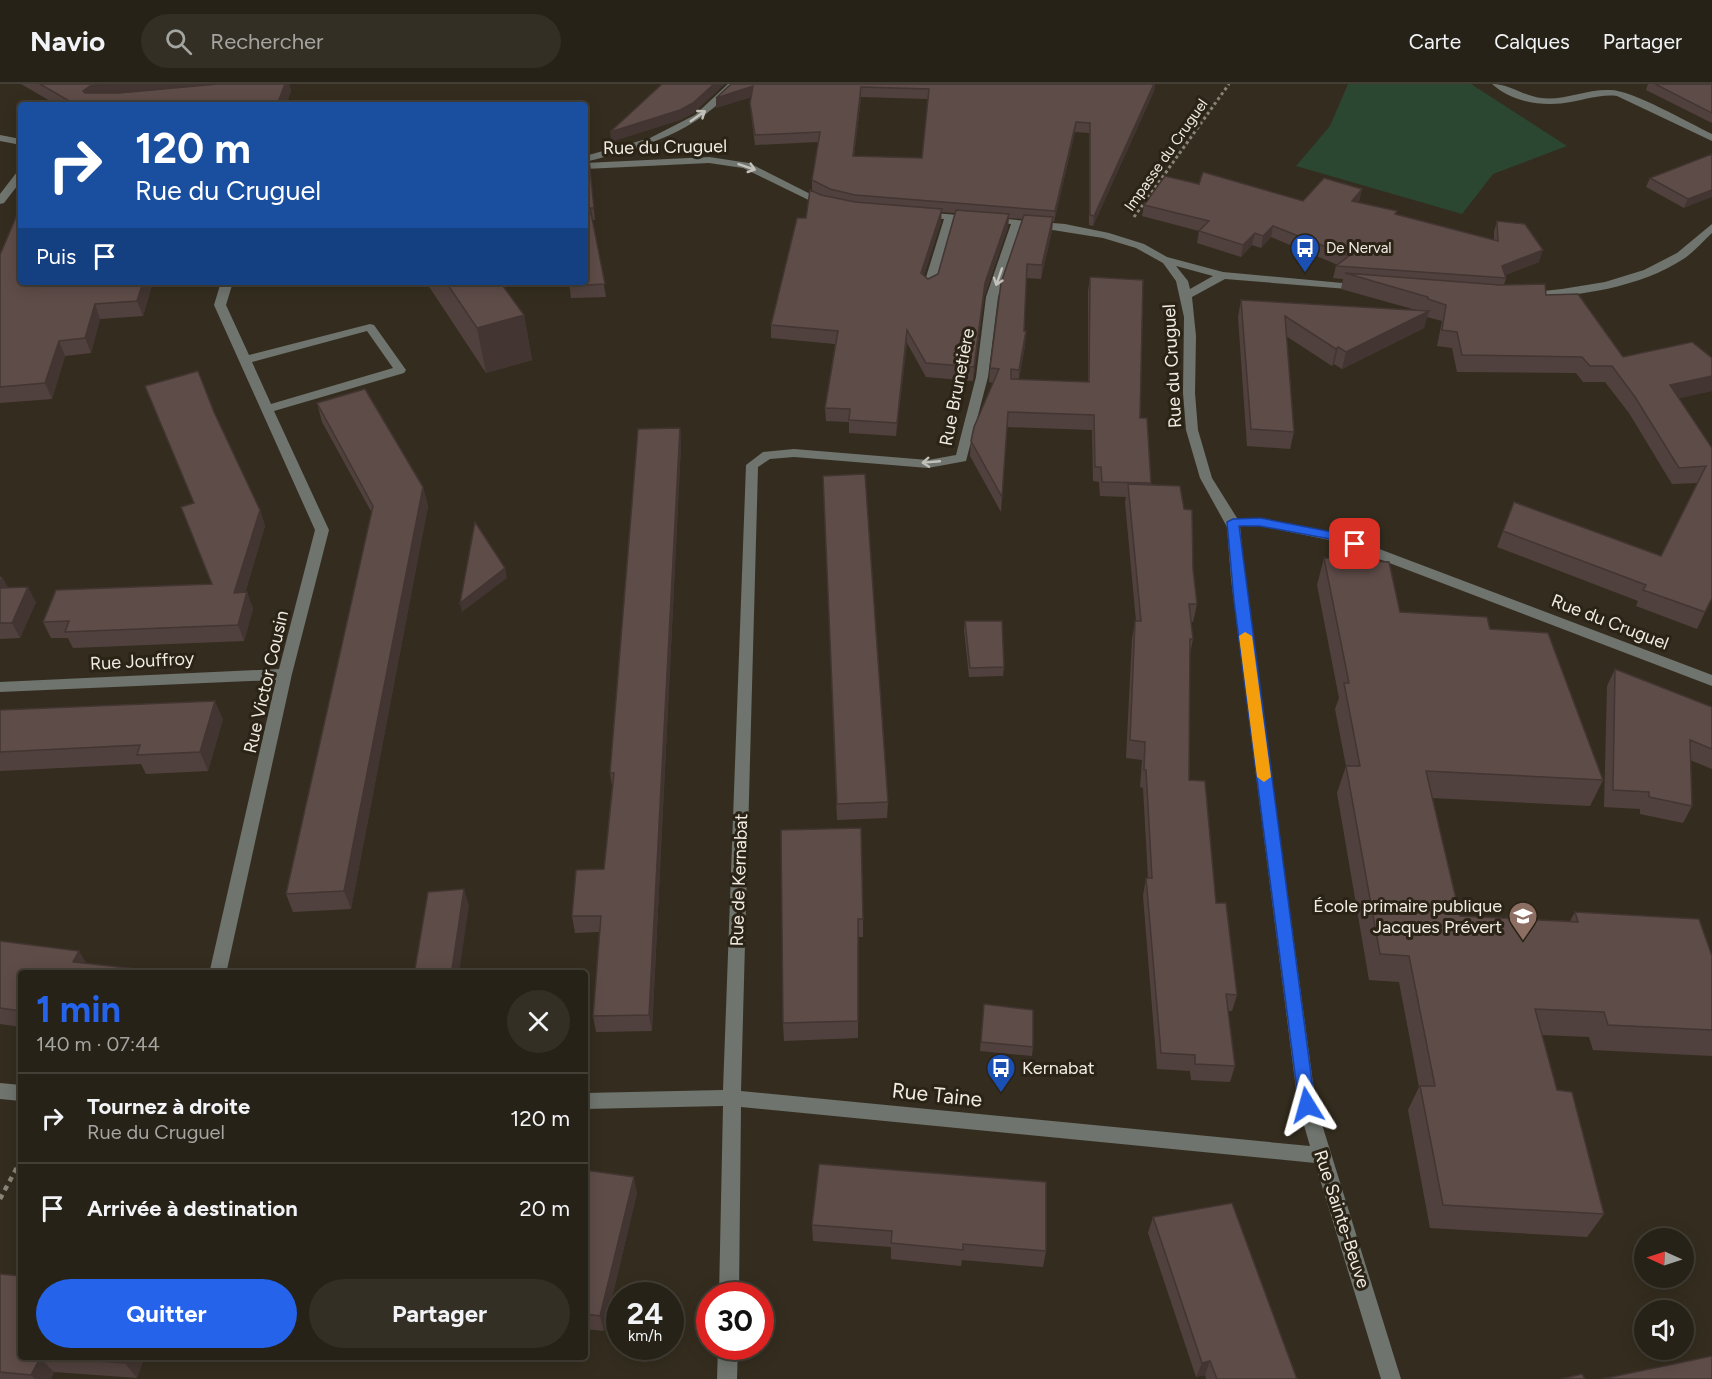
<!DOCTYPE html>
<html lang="fr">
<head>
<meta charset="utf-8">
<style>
	body { margin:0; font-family:Figtree,sans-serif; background:#332f24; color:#f1f3f6; height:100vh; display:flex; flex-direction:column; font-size:22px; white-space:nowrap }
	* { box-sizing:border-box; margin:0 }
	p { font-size:20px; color:#a4a4a1 }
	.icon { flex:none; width:33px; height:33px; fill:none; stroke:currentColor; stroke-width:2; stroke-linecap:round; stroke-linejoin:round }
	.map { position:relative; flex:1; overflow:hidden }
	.panel { position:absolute; left:18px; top:886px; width:570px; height:390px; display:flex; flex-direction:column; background:#272217; border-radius:6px; box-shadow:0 3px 15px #0003,0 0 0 2px #433f36 }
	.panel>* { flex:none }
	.top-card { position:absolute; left:18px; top:18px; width:570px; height:183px; border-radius:6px; box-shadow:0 3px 15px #0003,0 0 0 2px #433f36; background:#1a4fa0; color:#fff; overflow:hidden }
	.needle { width:39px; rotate:273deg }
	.fabs { position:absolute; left:1634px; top:1144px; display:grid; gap:12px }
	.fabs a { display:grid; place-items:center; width:60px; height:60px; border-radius:50%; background:#272217; box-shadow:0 3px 15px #0003,0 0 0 2px #433f36; font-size:30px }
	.speed { position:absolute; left:606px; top:1198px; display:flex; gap:12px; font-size:30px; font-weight:700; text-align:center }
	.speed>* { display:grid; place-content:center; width:78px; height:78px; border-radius:50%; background:#272217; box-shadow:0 3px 15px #0003,0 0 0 2px #433f36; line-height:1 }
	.speed small { font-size:15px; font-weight:400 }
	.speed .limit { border:9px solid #d22; background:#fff; color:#111 }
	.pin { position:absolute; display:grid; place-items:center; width:51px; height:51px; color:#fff; margin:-26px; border-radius:12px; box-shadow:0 3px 9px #0006 }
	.me { position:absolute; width:66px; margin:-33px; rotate:352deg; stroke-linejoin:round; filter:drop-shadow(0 0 4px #0008) }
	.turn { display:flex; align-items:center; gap:21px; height:126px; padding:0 18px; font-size:27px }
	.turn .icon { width:78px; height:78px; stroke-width:2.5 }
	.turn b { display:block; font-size:42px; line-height:51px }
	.then { display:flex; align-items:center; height:57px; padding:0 18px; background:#0003; gap:12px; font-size:22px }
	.round { display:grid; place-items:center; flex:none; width:63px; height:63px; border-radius:32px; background:#332f24 }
	.overview { display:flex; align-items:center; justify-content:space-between; height:102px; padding:0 18px }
	h1 { font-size:36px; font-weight:700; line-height:45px; color:#2563eb }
	.button { display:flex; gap:12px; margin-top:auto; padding:12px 18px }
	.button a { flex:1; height:69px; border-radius:36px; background:#2563eb; color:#fff; font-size:24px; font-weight:700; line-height:69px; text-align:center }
	.button a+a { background:#332f24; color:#f1f3f6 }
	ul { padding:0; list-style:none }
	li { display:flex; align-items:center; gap:18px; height:90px; padding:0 18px; border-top:2px solid #433f36 }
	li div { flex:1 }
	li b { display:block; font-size:22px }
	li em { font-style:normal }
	header { display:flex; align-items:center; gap:36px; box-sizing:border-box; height:84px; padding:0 30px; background:#272217; border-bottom:2px solid #433f36 }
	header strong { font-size:28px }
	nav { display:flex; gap:33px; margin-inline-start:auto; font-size:21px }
	.search { width:420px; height:54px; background:#332f24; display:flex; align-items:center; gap:15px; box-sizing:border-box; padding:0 21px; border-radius:33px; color:#a4a4a1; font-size:22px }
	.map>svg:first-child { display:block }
</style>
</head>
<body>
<header>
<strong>Navio</strong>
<div class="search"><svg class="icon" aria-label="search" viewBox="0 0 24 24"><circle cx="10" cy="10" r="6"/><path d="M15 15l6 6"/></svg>Rechercher</div>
<nav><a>Carte</a><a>Calques</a><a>Partager</a></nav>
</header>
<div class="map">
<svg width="1712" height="1295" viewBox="0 0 1712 1295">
	<rect width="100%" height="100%" fill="#342d1f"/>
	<path fill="#2b4631" d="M1348,0H1471L1567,62L1493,90L1462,130L1296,82L1330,42Z"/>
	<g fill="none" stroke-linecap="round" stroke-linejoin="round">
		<path stroke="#898378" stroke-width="3" stroke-dasharray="3 3" stroke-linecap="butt" d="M1134,133L1229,0"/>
		<path stroke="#898378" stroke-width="4.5" stroke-dasharray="5 5" stroke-linecap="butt" d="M0,1115L21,1076"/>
		<path fill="#6f746e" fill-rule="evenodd" d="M728,0H738C696,49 645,63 585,78V72L650,54L695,31Z
			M1492,0C1510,0 1523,12 1541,14C1564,17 1586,5 1610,6C1632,6 1689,39 1712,50V57L1617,12C1602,10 1587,15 1571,18C1545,23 1513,19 1492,0Z
			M0,51L21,55V61L0,57Z
			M709,73L749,79L832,121L823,123L743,84L709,79L585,85V79Z
			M21,87V97L4,119L0,120V110L17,88Z
			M922,128L1065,140L1109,149L1144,160L1167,173L1223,188L1364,201L1366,203L1360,206L1225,195L1192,213L1196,252L1195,309L1198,346L1212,394L1237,434H1260L1337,449L1712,591V602L1329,456L1260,442H1240L1245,495L1316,1021L1401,1295H1381L1315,1079L741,1023L739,1212H719L723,1022L585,1025V1009L723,1006L746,381L763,368L794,365L928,376L956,371L976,293L986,213L1011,140L954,136L935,203L929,206L923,203L944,135L918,133V129ZM1021,141L1103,154L1136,164L1163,179L1176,197L1184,233L1183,309L1186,346L1200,394L1227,443L1231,495L1298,1021L1310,1062L741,1007L758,383L770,375L794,373L928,384L966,377L988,293L998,213ZM1176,182L1213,192L1190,205L1188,197Z
			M1712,140V149C1703,157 1695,167 1685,174C1640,204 1578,212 1525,215L1519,212L1525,209L1562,205L1605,198L1644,186L1677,169Z
			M221,198H233L226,221L249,271L370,240L374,241L406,286L404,289L274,327L329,446L292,590L226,890H209L276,596L0,608V598L279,585L315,446L214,221ZM367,247L393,284L271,320L252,278Z
			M0,999L21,1001V1017L0,1015Z
			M718,1263H738L737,1295H717Z"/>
	</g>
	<path fill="#51413e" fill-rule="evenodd" d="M21,0H289L291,7L286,21H57Z
		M731,0H1155L1154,7L1093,142L1089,141V49L1075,48L1054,138L1053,137L1052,147L1041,195L1026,194L1024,247H1026L1025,262L1019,295L1088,298V207L1090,193L1140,334L1151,401L1193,485L1197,520L1193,538H1191L1193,555L1190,570L1189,696L1237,911L1232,927H1228L1235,982L1230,998L1191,996L1190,987L1157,985L1143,812L1146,794H1148L1143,704L1140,703L1142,676L1126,674L1132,555L1135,537H1136L1125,418L1126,413L1100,412L1099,398L1093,397L1092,346L1007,343L1001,428L970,372L971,357L993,299L989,298L990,284L1022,135L1009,134L1008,143L984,213L973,297L926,293L907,259L896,352L849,349V338L826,337L825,324L835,260L771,254V241L806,134L812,107V96L818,58L755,61L751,29L750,19L751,13L716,24ZM861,13L928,15L922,74L854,72ZM941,128L955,129L938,190L928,195L924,191L941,138Z
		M1648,0H1712V39L1646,6Z
		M1712,70L1684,124L1646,103L1650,94Z
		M589,75L595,136H592L606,213L571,214L569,198Z
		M1199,100L1303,117L1362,105L1359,117L1358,118L1397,127L1396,130L1494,156V148L1497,137L1539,178L1505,191L1506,194L1504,201L1546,211L1623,273L1712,274V307L1678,314L1712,364L1705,528L1697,545L1636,522L1638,517L1497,463L1514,418L1661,472L1698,399L1672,400L1629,329L1605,298H1583L1576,289L1457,288L1452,264L1437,262L1442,237L1427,233L1424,244L1342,285L1334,280L1332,282L1286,252L1294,348L1290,365L1247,362L1238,233L1241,216L1416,226L1341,205L1343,195L1333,194L1336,182L1338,181L1271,153L1261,164L1252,161L1241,173L1197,159L1199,147L1142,132L1144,121Z
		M0,171L21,198H153L143,232L100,235L91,269L65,272L52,315L0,319Z
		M426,198H500L524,231L532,276L486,289Z
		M145,302L214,328L260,426L265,442L245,509L247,508L253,525L244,557L73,564L68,554H51L43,538L212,500L194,420Z
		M317,319L423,403L428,422L351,825L293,828L286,810L372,429L322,338Z
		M680,344L681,361L652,947L596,948L593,932L599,848L575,849L572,832L604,785L612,702L610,689Z
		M824,408L888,718L887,734L837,736Z
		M1324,474L1400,528L1490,545L1603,696L1590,722L1432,714L1460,832L1570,837L1575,828L1712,872V972L1593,966L1589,953L1542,951L1557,1006L1604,1130L1587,1153L1430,1144L1408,1026L1419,1003L1399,898L1369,896L1337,709L1346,682L1335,625L1339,614L1317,501Z
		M0,492L8,504L36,518L20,554L0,555Z
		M965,537L1004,583L1003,592L969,593L964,546Z
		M1615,585L1712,623V685L1690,676L1692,722L1683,739L1640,730V725L1604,723L1607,602Z
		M0,626L223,635L208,687L146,690L141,680L0,687Z
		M781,746L863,835V853H858V954L784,957L783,939Z
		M0,857L79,867L86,879L136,885L138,890H21V943L0,940Z
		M984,920L1033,963L1032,972L980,967Z
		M819,1080L1046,1167L1043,1183L962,1176L961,1182L891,1175V1163L813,1157L812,1141Z
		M585,1086L637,1109L604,1247L585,1245Z
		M1153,1133L1297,1295H1206L1205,1291L1196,1293L1148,1149Z
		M0,1190L21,1274H144L137,1294L54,1288L51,1295H0Z"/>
	<path fill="#423532" d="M108,0H252L88,21L83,7L90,2Z
		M285,0H289L291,7L286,21H277Z
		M714,0H725L694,29L681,36L611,58L610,48Z
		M1154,0H1155L1154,7L1093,142L1094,132Z
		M753,2V12L716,24V14Z
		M861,3V13L853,82V72Z
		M585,34L589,69L585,70Z
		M1076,38L1075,48L1054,138L1055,127Z
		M1362,105L1359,117L1350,129L1352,117Z
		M1712,106V113L1684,124L1688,115Z
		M942,125L941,138L921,202V189Z
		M1009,130L1008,143L984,213L973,297L974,283L985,199Z
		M1053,133L1052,147L1041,195L1042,181Z
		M1273,142L1271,153L1261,164L1263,152Z
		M1255,149L1252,161L1241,173L1243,161Z
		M1543,166L1539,178L1499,193L1502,182Z
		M143,198H153L143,232L137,217Z
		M95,220L100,235L91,269L85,254Z
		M1429,227L1424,244L1342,285L1346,268Z
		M524,231L532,276L486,289L477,244Z
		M907,246V259L896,352L897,339Z
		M1026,247L1025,262L1018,300L1019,286Z
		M59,257L65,272L52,315L45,299Z
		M1338,263L1334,280L1332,282L1336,265Z
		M1712,292V307L1663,318L1670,301Z
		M680,344L681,361L652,947L649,931L651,877Z
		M423,403L428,422L351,825L344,807Z
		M260,426L265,442L240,525L234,509Z
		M505,484L507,494L462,528L460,519Z
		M2,492L10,508L0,511V496Z
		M28,503L36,518L20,554L12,539Z
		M247,508L253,525L244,557L238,541Z
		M215,617L223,635L208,687L200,668Z
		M464,805L469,821L459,890L452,885Z
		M79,867L89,885L73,878Z
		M634,1093L637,1109L604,1247L600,1232Z
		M40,1274L54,1288L51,1295H35L31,1291Z
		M127,1274H144L137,1294L125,1279Z
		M1210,1277L1205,1291L1196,1293L1202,1279Z"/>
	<path fill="#5e4c48" stroke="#423532" stroke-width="1.5" fill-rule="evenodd" d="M40,0H108L90,2L83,7L85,9H119L218,0H285L277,21H76Z
		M662,0H714L693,19L680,26L610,48Z
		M731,0H1154L1094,132L1090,131V39L1076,38L1055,127L855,111L830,105L812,96L820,48L755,51L750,19L753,2L716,14ZM861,3L929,5L922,74L853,72Z
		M1655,0H1712V29Z
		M585,36L587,57H585Z
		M1712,70V106L1688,115L1650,94Z
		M585,74L589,75L594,124H590L605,200L569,202V198H585Z
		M1203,88L1303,117L1324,94L1362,105L1352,117L1397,127L1395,130L1498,157L1497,137L1525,140L1543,166L1502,182L1506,194L1336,182L1349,172L1273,142L1263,152L1255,149L1243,161L1199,147L1209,137L1144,121L1165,92L1199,100Z
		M810,106L821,111L855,118L942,125L921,189L928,195L938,190L956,126L1009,130L985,199L974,283L926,279L907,246L897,339L849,336L850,325L825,324L838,247L771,241L797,134H806Z
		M21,121V198H143L137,217L95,220L85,254L59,257L45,299L0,303V171Z
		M1024,131L1053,133L1042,181L1027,180L1024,247H1026L1019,286L1011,285V295L1089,298L1090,193L1143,196L1140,334H1147L1151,399L1102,398L1101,383H1095L1094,331L1008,328L1002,413L971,357L974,343L999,285L990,284L1001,199Z
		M1345,189L1500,201L1545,200L1546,211L1578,210L1623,273L1692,258L1712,274V292L1670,301L1712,364V514L1705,528L1643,506L1646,501L1503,447L1514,418L1661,472L1706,382L1679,384L1635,313L1612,282H1590L1582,273L1462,271L1457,248L1442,246L1446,221L1428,215V213Z
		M446,198H500L524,231L477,244Z
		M1241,216L1429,227L1346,268L1338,263L1336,265L1285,232L1294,348L1251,345Z
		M198,287L214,328L260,426L234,509L247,508L238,541L65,548L69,537L43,538L56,506L212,500L181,423L194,419L145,302Z
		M365,305L423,403L344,807L286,810L373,422L317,319Z
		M680,344L649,931L593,932L601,832H572L576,786L604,785L614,689H610L638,345Z
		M865,390L888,718L837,720L823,392Z
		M1128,400L1180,402L1184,425L1192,426L1193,485L1197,520H1189L1193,555H1190L1189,696L1205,697L1216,819H1226L1237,911L1226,910L1235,982L1195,980V971L1161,969L1146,794H1152L1146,686H1144L1145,658L1130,656L1135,537H1141Z
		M475,438L505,484L460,519Z
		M1324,474L1389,478L1400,528L1487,533L1490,545L1548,549L1603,696L1426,687L1460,832L1578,838L1575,828L1699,835L1712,872V946L1608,941L1604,928L1535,925L1557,1006L1572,1008L1604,1130L1443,1121L1420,1002H1435L1409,872L1380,870L1346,682H1360L1344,599H1349Z
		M28,503L12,539H0V504Z
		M965,537H1002L1004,583L970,584Z
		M1615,585L1712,623V665L1690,656L1692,722L1649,713V708L1613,706Z
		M215,617L200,668L137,671L140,661L0,668V626Z
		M861,744L863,835H858V937L783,939L781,746Z
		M464,805L452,885H467V890H273L274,888L415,885L428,808Z
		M0,857L79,867L73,878L136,885L134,890H21V927L0,924Z
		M984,920L1033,926V963L981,958Z
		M819,1080L1046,1098V1167L963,1160V1166L891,1159L892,1147L812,1141Z
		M585,1086L634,1093L600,1232L585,1230Z
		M1232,1119L1297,1295H1217L1210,1277L1202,1279L1153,1133Z
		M0,1190L21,1192V1274H40L31,1291L0,1288Z
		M1712,1272V1295H1602Z
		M49,1274H127L125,1279Z
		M1582,1290L1585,1295H1561Z"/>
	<defs><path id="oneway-shaft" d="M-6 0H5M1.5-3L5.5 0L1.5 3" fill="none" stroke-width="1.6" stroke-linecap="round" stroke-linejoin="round" transform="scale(1.5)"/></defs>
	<g stroke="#c3c1ba">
		<use href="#oneway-shaft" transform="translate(698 32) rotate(-35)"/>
		<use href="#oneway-shaft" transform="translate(747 83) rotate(19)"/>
		<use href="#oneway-shaft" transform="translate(999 193) rotate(109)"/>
		<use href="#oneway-shaft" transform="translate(931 378) rotate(175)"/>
	</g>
	<path fill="#2563eb" stroke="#184099" stroke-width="1.5" d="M1260,434L1332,448L1359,457L1361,460L1355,464L1330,455L1260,442H1239L1315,1021L1313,1026L1307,1028L1301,1026L1299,1021L1234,517L1227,438L1233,435Z"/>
	<path fill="#f59e0b" d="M1245,548L1252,552L1271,693L1264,698L1257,693L1239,552Z"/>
	<defs>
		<g id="bus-pin" transform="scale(1.5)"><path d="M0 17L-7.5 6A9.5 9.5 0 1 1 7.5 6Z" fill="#1a4fb4" stroke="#2a2316"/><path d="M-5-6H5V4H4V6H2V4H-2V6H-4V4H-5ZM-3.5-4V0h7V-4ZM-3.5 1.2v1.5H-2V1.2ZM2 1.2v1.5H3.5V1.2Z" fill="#fff"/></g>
		<g id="school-pin" transform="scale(1.5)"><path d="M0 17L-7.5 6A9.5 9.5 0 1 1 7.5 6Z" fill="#8d6e63" stroke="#2a2316"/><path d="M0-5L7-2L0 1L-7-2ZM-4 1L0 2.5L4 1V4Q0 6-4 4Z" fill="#fff"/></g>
	</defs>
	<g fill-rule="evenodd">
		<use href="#bus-pin" x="1305" y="164"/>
		<use href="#school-pin" x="1523" y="832"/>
		<use href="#bus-pin" x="1001" y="984"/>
	</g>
	<g text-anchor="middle" stroke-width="6" stroke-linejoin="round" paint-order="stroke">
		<g font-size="15" fill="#f0ebe3" stroke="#2a2316">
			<text transform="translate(1166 71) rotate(-55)" y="5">Impasse du Cruguel</text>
		</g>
		<g font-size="15" fill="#f0ebe3" stroke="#2a2316" text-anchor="start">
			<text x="1326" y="169">De Nerval</text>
		</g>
		<g font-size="18" fill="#f0ebe3" stroke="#2a2316">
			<text transform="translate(665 63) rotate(-1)" y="6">Rue du Cruguel</text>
			<text transform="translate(1172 282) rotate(-93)" y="6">Rue du Cruguel</text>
			<text transform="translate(957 303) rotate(-79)" y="6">Rue Brunetière</text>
			<text transform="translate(1610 538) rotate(21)" y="6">Rue du Cruguel</text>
			<text transform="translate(142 577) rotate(-3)" y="6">Rue Jouffroy</text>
			<text transform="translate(266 598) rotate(-77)" y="6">Rue Victor Cousin</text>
			<text transform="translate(739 796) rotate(-88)" y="6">Rue de Kernabat</text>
			<text transform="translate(1342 1135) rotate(72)" y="6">Rue Sainte-Beuve</text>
		</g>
		<g font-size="18" fill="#f0ebe3" stroke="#2a2316" text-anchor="end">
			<text x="1502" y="828">École primaire publique<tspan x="1502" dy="21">Jacques Prévert</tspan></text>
			<text x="1022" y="990" text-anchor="start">Kernabat</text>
		</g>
		<g font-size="21" fill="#f0ebe3" stroke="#2a2316">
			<text transform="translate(937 1011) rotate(6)" y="7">Rue Taine</text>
		</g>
	</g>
</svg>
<div class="fabs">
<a><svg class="needle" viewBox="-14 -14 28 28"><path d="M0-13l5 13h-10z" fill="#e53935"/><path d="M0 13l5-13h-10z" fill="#a4a4a1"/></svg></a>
<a><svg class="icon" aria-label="sound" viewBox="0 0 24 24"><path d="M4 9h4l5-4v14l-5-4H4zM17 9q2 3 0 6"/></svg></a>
</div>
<div class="speed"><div>24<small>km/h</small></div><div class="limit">30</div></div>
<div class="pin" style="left:1355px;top:460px;background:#d93025"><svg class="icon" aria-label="arrive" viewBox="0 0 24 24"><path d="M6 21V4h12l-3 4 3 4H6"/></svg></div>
<svg class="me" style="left:1307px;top:1021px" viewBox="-20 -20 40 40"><path d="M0-17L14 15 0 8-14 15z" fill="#2563eb" stroke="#fff" stroke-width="4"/></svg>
<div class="top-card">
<div class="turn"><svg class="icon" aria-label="right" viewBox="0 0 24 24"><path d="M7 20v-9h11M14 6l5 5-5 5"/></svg><div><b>120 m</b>Rue du Cruguel</div></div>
<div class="then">Puis<svg class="icon" aria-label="arrive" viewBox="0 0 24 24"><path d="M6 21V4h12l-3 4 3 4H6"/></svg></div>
</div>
<section class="panel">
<div class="overview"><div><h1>1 min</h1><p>140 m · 07:44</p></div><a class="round"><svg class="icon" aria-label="close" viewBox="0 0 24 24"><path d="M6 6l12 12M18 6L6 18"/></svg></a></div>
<ul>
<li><svg class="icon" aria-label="right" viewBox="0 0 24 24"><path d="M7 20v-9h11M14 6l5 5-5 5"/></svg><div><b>Tournez à droite</b><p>Rue du Cruguel</p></div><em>120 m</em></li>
<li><svg class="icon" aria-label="arrive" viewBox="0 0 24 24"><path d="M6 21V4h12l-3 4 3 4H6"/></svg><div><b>Arrivée à destination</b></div><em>20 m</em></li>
</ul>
<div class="button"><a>Quitter</a><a>Partager</a></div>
</section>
</div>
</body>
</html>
